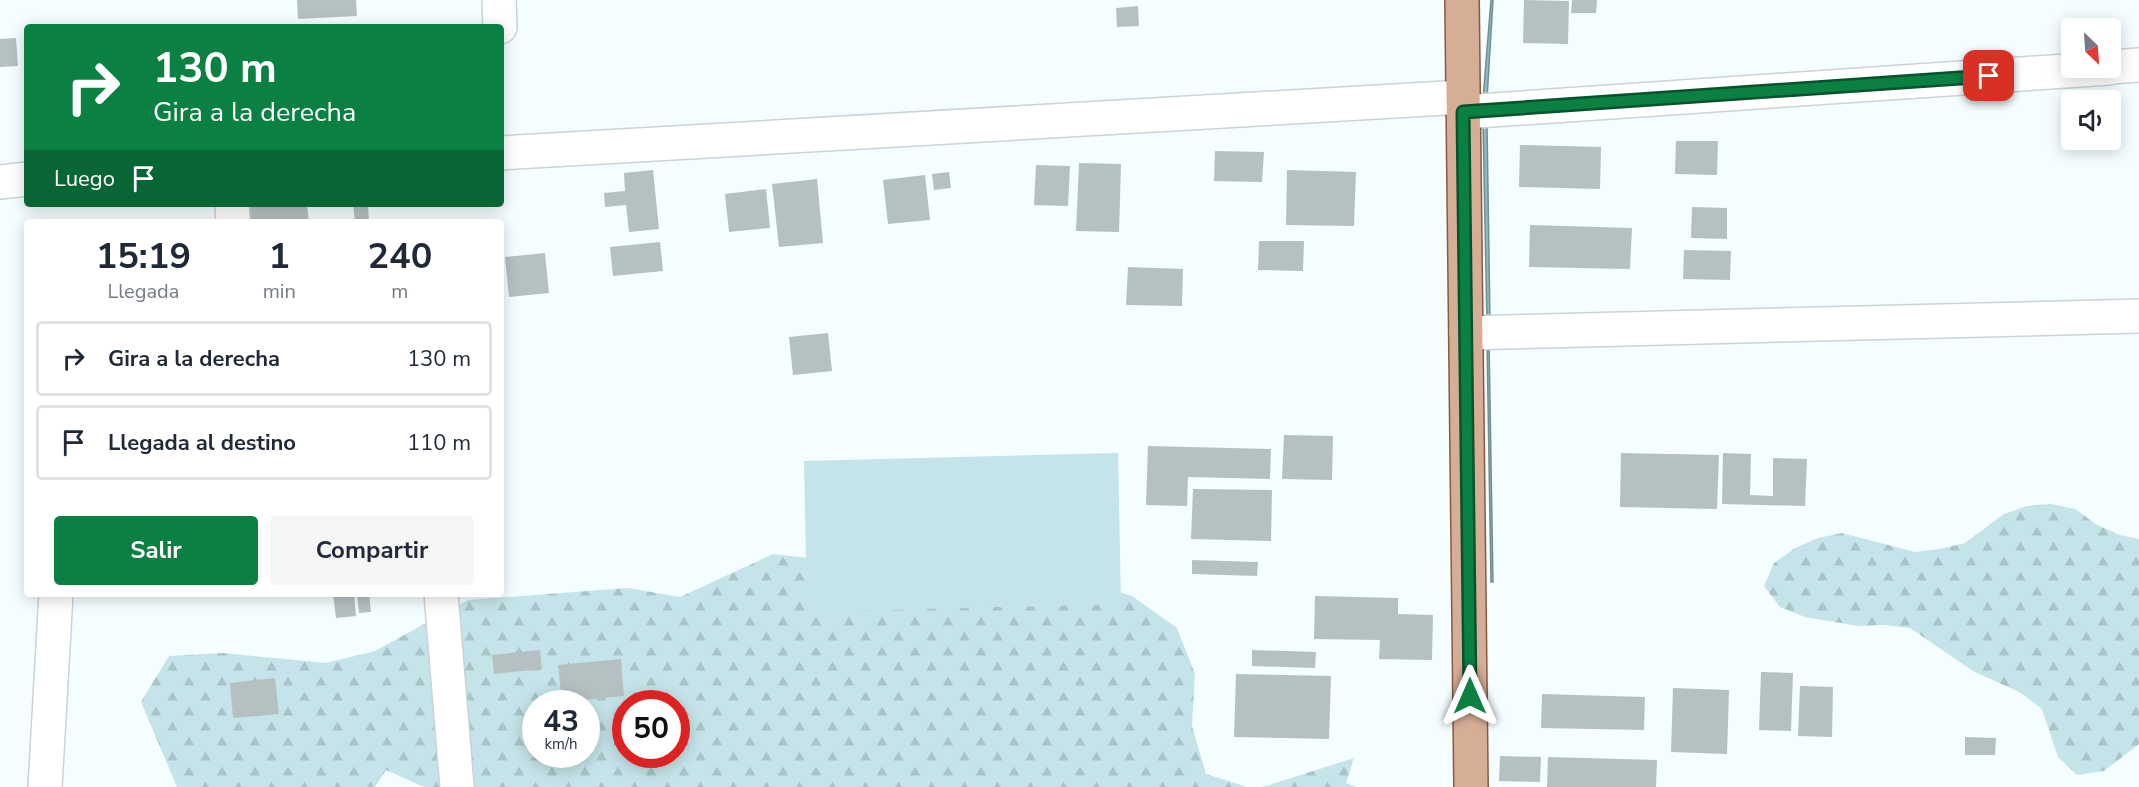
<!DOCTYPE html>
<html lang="es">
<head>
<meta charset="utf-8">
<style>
	body { margin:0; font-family:"Nunito Sans",sans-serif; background:#f6f6f7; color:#1f2937; height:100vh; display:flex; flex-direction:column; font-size:22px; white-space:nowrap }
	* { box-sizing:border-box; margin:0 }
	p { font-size:20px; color:#747a83 }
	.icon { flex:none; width:33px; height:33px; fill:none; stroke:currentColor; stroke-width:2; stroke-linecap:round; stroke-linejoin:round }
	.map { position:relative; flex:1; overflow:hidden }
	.details { position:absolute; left:24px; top:219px; width:480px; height:378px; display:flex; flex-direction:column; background:#fff; border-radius:6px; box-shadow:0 3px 15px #0003 }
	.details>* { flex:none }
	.hud { position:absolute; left:24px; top:24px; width:480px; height:183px; border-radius:6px; box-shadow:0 3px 15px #0003; background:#0b8043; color:#fff; overflow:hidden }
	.needle { width:39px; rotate:155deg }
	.controls { position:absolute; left:2061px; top:18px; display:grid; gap:12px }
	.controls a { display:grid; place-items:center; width:60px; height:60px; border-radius:6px; background:#fff; box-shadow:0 3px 15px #0003; font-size:30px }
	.speed { position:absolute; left:522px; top:690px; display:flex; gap:12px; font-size:30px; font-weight:700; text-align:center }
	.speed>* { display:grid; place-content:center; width:78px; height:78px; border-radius:50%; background:#fff; box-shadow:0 3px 15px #0003; line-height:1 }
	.speed small { font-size:15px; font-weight:400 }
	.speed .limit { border:9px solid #d22; background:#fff; color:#111 }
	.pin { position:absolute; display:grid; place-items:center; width:51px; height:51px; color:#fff; margin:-26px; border-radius:12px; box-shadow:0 3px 9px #0006 }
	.me { position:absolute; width:66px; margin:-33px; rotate:0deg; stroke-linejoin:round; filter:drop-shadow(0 0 4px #0008) }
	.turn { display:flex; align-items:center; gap:21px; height:126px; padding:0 30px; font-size:27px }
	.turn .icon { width:78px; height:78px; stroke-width:2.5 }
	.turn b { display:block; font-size:42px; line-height:51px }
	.then { display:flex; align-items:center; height:57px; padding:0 30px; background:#0003; gap:12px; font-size:22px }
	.eta { display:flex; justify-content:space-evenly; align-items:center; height:102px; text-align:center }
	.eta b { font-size:36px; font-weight:700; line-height:42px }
	.button { display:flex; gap:12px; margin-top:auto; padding:12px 30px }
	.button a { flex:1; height:69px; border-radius:6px; background:#0b8043; color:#fff; font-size:24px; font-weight:700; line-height:69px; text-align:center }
	.button a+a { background:#f6f6f7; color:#1f2937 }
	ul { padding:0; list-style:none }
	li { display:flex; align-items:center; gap:18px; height:75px; margin:0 12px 9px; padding:0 18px; border:3px solid #e0e1e3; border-radius:6px }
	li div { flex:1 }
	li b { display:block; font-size:22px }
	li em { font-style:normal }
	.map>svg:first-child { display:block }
</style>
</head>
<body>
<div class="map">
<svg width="2139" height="787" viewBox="0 0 2139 787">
	<defs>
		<pattern id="forest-firs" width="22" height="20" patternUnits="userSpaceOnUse" patternTransform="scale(1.5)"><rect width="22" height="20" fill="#c5e4e9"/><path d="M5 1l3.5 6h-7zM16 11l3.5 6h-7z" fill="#a9c4c8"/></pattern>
	</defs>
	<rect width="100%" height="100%" fill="#f4fdff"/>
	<path fill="url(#forest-firs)" fill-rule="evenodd" d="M2051,504L2075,509L2097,525L2120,535L2139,539V744L2104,771L2077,775L2058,757L2042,709L2021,693L1973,671L1910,628L1884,625L1858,626L1805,617L1780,607L1764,586L1774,563L1795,548L1818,538L1842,533L1915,552L1940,549L1965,543L2004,514L2027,506Z
		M773,554L826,560L1034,565L1132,596L1177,628L1195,674L1192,726L1206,774L1247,787H424L386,770L375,787H177L141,702L169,656L223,653L326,663L375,651L468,600L628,588L680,597ZM536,704H586V754H536ZM626,704H676V754H626Z
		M1354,758L1346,783L1356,787H1263Z"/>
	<path fill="#c5e4e9" d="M1118,453L1121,604L807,612L804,461Z"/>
	<path fill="#91b9bf" stroke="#718e93" stroke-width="1.5" d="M1491,0H1493L1487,99H1483Z
		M1483,122L1487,123L1490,323L1487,324Z
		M1487,341L1489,342L1493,582H1491Z"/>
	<path fill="#b5c0c2" d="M297,0H356L357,16L298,19Z
		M1524,0L1569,1L1568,44L1523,43Z
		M1572,0H1597L1596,13H1571Z
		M1138,6L1139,26L1117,27L1116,8Z
		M16,38L18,66L0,67V39Z
		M1676,141H1718L1717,175L1675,174Z
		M1520,145L1601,147L1600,189L1519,187Z
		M1215,151L1264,152L1262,182L1214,181Z
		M1079,163L1121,164L1119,232L1076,231Z
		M1036,165L1070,166L1068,206L1034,205Z
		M653,170L659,229L629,232L626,205L605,207L604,193L625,191L624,173Z
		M1287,170L1356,172L1354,226L1286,225Z
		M949,172L951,188L934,190L932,174Z
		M925,175L930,220L888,224L883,180Z
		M817,179L823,243L779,247L772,184Z
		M766,189L770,228L729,232L725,194Z
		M249,204H307L309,222H251Z
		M353,204H368L369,222H355Z
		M1692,207L1727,208V239L1691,238Z
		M66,219L67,222H50V220Z
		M1530,225L1632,228L1630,269L1529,267Z
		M1259,241H1304L1303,271L1258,270Z
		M660,242L663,271L613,276L610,247Z
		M1684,250L1731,251L1730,280L1683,279Z
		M545,253L549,293L509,297L505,257Z
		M1128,267L1183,269L1182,306L1126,305Z
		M828,333L832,371L793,375L789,337Z
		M1284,435L1333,436L1332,480L1282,479Z
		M1148,446L1271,449L1270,479L1188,477L1187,506L1146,505Z
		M1621,453L1719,455L1717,509L1620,507Z
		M1723,453L1751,454L1750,495L1773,496V458L1807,459L1805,506L1722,504Z
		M1193,489L1272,490L1271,541L1191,539Z
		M1192,560L1258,562L1257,576L1192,574Z
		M333,594H354L356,616L336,618Z
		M357,594H369L371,612L359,613Z
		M1315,596L1398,598V614L1433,615L1432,660L1379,659L1380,640L1314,639Z
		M540,650L542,669L494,674L492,655Z
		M1252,650L1316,652L1315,668L1252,666Z
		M621,659L624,696L562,702L558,665Z
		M1761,672L1793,673L1791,731L1759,730Z
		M1236,674L1331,676L1329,739L1234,737Z
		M275,678L279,714L233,718L230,683Z
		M1800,686L1833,687L1832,737L1798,736Z
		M1673,688L1729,690L1727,754L1671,752Z
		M1542,694L1645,697L1644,730L1541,728Z
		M1965,737L1996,738L1995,755H1965Z
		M1500,756L1541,757L1540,782L1499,781Z
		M1548,757L1657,760L1656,787H1547Z"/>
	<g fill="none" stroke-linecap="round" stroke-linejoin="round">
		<g stroke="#c9d4d6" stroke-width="36">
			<path id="minor" d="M499,0L500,27
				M2110,67L2139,65
				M1463,112L2109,68
				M501,153L1463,97
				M0,182L27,179
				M232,204L233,222
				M1466,333L2139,316
				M441,594L457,787
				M45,787L56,594"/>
		</g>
		<g stroke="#865b42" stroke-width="36">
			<path id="major" d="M1462,0L1471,787"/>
		</g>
		<use href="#minor" stroke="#fff" stroke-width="33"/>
		<use href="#major" stroke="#d6ad95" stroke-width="33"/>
	</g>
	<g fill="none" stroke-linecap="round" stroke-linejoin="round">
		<g stroke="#07532c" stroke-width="15">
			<path id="route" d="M1470,696L1463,112L1989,76"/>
		</g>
		<use href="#route" stroke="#0b8043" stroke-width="10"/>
	</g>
</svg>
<div class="controls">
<a><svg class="needle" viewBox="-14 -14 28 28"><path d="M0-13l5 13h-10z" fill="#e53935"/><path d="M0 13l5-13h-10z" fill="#747a83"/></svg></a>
<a><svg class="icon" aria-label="sound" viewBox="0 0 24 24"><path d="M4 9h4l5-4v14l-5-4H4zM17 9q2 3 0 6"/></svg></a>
</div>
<div class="speed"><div>43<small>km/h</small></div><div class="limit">50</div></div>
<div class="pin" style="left:1989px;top:76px;background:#d93025"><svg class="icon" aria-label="arrive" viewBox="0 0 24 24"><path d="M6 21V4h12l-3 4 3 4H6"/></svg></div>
<svg class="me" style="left:1470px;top:696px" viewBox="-20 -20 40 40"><path d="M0-17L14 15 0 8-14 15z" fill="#0b8043" stroke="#fff" stroke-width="4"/></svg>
<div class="hud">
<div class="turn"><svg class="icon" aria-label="right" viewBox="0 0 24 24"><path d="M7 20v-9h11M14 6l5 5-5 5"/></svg><div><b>130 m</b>Gira a la derecha</div></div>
<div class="then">Luego<svg class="icon" aria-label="arrive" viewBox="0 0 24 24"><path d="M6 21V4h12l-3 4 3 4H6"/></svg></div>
</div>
<section class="details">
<div class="eta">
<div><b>15:19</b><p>Llegada</p></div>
<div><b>1</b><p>min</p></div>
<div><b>240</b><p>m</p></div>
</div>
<ul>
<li><svg class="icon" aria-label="right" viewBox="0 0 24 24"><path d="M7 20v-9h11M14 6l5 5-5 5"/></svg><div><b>Gira a la derecha</b></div><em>130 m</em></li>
<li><svg class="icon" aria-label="arrive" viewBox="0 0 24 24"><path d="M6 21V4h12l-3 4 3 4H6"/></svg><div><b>Llegada al destino</b></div><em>110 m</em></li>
</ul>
<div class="button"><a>Salir</a><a>Compartir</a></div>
</section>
</div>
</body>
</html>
